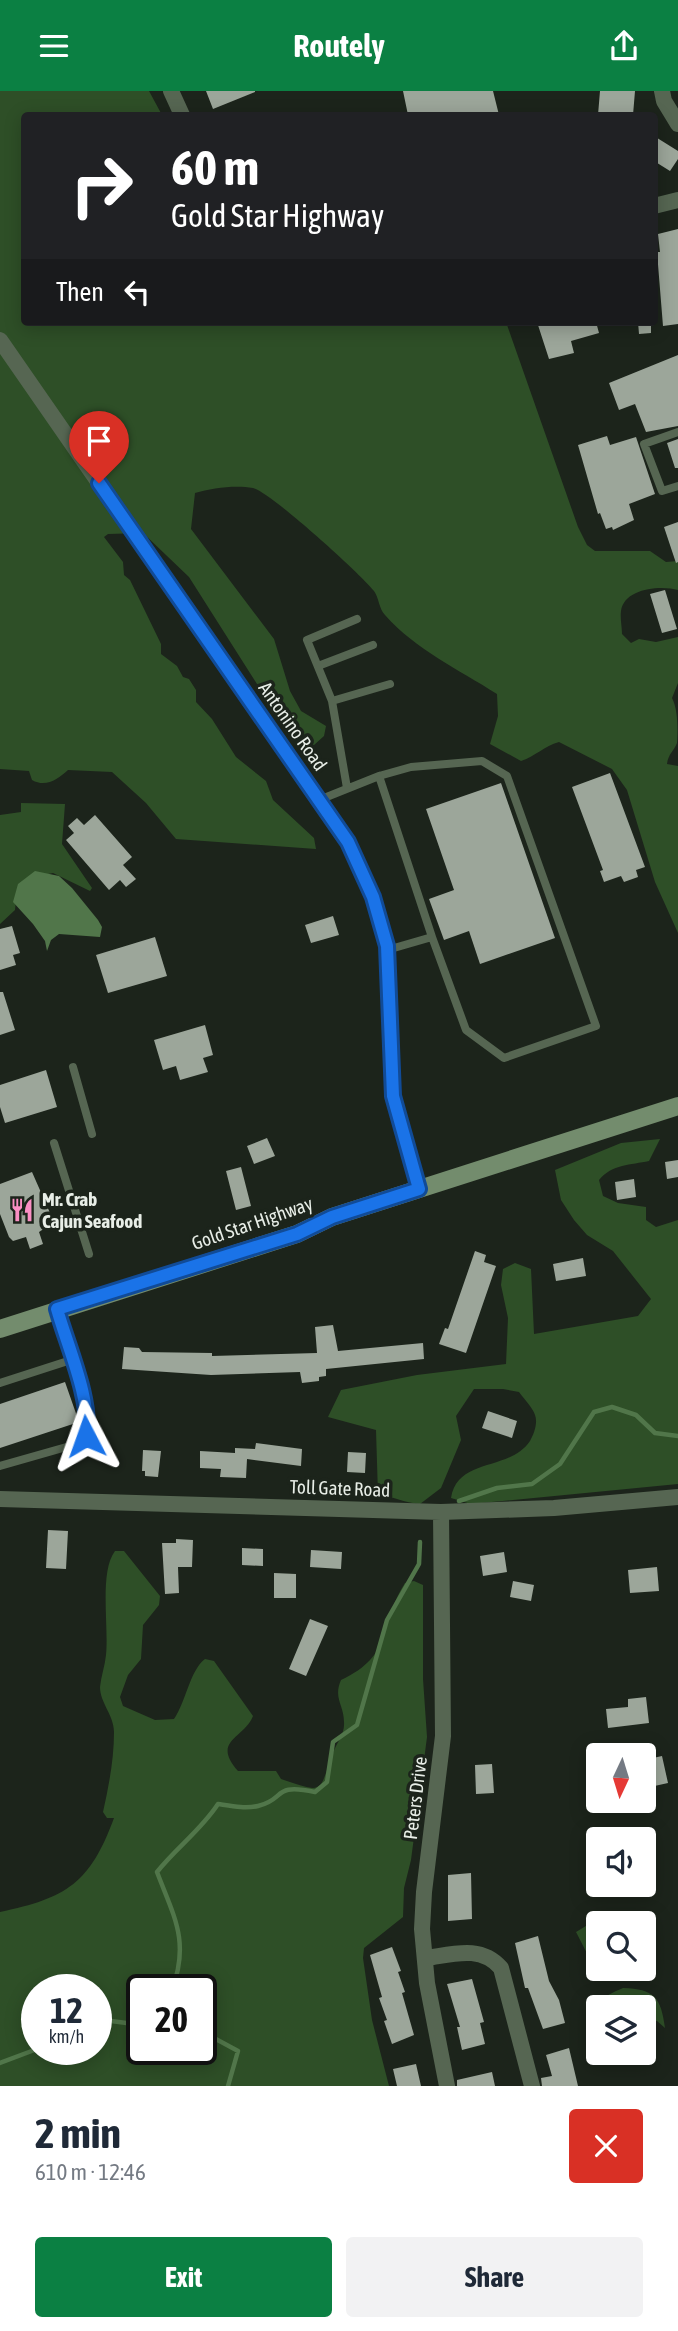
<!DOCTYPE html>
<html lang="en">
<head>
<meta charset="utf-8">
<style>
	body { margin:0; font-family:"Asap Condensed",sans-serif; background:#f2f2f3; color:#1f2937; height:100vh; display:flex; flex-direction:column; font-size:26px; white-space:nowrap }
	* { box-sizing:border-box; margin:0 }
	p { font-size:23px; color:#747a83 }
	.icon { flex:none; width:38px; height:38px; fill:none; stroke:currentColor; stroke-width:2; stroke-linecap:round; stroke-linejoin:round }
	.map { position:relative; height:1995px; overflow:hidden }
	.details { display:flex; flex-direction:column; background:#fff; flex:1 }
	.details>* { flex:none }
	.guide { position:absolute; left:21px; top:21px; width:637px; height:214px; border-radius:7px; box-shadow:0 4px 18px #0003; background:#202124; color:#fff; overflow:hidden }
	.needle { width:46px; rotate:184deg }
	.controls { position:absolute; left:586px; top:1652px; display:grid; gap:14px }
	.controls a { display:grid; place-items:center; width:70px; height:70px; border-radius:7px; background:#fff; box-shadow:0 4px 18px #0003; font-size:35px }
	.speed { position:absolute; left:21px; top:1883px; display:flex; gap:14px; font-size:35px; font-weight:700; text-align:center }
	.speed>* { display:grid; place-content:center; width:91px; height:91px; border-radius:50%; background:#fff; box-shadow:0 4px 18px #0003; line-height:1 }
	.speed small { font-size:18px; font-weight:400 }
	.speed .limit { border:4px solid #111; border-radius:10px; background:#fff; color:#111 }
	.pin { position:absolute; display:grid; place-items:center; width:60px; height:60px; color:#fff; margin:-72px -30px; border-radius:50% 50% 50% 0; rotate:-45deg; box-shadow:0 0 7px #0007 }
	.pin .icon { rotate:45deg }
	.me { position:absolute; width:77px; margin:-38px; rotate:356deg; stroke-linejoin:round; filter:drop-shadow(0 0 5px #0008) }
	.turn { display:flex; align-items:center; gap:24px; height:147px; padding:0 35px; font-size:32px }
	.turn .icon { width:91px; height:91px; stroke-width:2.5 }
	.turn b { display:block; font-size:49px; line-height:60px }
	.then { display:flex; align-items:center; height:66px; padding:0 35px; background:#0003; gap:14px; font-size:26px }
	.round { display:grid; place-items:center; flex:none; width:74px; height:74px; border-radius:7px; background:#f2f2f3 }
	.summary { display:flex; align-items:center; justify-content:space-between; height:119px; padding:0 35px }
	h1 { font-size:42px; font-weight:700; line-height:52px }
	.button { display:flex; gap:14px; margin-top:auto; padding:14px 35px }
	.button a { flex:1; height:80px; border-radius:7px; background:#0b8043; color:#fff; font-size:28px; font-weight:700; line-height:80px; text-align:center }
	.button a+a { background:#f2f2f3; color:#1f2937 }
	header { display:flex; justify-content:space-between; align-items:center; height:91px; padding:0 35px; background:#0b8043; color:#fff; font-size:32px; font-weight:700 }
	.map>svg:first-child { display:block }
</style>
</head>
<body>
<header><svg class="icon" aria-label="menu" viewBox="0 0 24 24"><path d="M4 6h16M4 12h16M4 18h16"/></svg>Routely<svg class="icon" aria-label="share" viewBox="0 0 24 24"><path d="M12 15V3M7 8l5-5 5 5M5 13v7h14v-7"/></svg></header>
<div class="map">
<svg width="678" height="1995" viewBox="0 0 678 1995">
	<rect width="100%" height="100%" fill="#1c241b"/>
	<path fill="#2e4f27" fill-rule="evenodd" d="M0,0H149L162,24H24V231H506L578,436L587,454L595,460H650L666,471L678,470V499C661,494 624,497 621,520C620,527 622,536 622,543L631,552L639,548L656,551L678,546V592L672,607C678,618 678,639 677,652C674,660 668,663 667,673L678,675V842L655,791L627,699L612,678L559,651C544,655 536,665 521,670L490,653L498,625L497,603C458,578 416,559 385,524C379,518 379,507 374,500C362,484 269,400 253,397C235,394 212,397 195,402L191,438L274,548L290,600L301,620L326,635L324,645L314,654H303L290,645L189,486L143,442L108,443L104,446L123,471L124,484L130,489L161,553V563L177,575L183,586L189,588L196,599V611L212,628L236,666L266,690L273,709L314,747L316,758L176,748L146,712L112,681L68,679C58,688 46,697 32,689L29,680L0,678Z
		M21,712L65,713L62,753L92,797L90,800L53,782L25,788L17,799L15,819L0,833V724L21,721Z
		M660,1048L649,1070C631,1074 612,1073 599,1089L603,1105L618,1112L646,1116V1129L656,1136L678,1129V1393L471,1413L451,1407C458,1366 509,1381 530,1350C534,1343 538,1332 535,1324C533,1317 524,1308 519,1301L503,1298H474L456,1325L461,1349L441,1397L420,1413C404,1412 393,1405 378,1404L376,1339L328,1326L341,1299L417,1284L506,1273L508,1227L501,1194L503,1178L515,1172L531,1178L534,1243L638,1225L651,1208L613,1160L587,1144L574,1129L561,1109L555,1079L621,1052Z
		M115,1460H124L160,1505L159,1514L143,1534L141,1568L128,1584L120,1606L123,1615L155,1629L174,1628C186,1611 190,1579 205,1568L214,1570L253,1625C244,1648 211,1649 238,1680H276L281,1688C326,1703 318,1702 333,1662C337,1651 345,1643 344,1631C344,1614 333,1607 341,1589C395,1564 378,1534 405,1492L414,1490L423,1494V1588L427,1646L411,1769L404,1797L403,1826L364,1857L363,1867L372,1929L389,1995H0V1821C67,1807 90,1792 114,1727H107L103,1721C109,1694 114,1668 114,1641C114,1624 100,1612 100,1596C101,1585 105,1575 106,1564C109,1536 99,1481 115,1460ZM37,1899H96V1958H37ZM142,1899H201V1958H142Z
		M599,1827L602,1832H598L600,1878L596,1880L576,1841Z
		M623,1897C654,1898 661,1906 665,1937L657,1930L644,1929V1916H598V1936L593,1940C591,1914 599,1907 623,1897Z"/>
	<path fill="#51764a" d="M35,780L59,785L72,797L98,829L102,836L100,846L59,843L51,849L47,860L45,850L33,833L13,811L18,793Z"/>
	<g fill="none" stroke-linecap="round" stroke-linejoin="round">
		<path stroke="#51764a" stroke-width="4.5" d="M459,1410L497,1397L532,1393L560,1373L594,1321L612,1316L636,1324L655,1342L678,1345
			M172,1899C190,1850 174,1826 157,1781C176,1757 201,1739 218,1713C231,1715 245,1718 258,1715C287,1708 271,1692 315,1701L327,1691L333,1651L357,1634L387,1529L419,1473L420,1451
			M96,1936L111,1930L142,1934
			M201,1940L238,1960L228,1995
			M0,1972L37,1958"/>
	</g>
	<path fill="#9ca69a" d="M206,0H255V1L213,18Z
		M403,0H493L499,24H437L436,21L408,24Z
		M600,0H635L633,24H598Z
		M654,45L678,60V68L670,80L654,70Z
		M678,138V233L663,235L657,161H660L658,143Z
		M537,231H596L599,242L571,250L574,262L549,268Z
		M638,231H651V242L639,243Z
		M678,264V335L646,341L635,313L619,319L609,292Z
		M607,345L610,354L636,346L655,403L629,413L634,429L613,439L612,436L606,438L600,422L598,423L578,354Z
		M678,348V377H675L667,352Z
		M678,431V471L676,472L664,436Z
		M665,499L677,538L662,542L650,503Z
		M610,682L645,776L636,779L638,786L624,791L621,785L604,791L600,780L603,779L572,696Z
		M501,692L555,847L480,873L469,840L444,849L429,808L454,799L426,718Z
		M95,724L132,766L123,774L136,788L126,796L120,789L109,799L66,749L74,742L68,735L77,727L84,734Z
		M333,825L339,844L311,852L305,834Z
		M12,835L20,862L13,864L16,874L0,879V838Z
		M155,846L167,885L108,902L96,864Z
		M0,901H3L15,939L0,944Z
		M205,934L213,964L203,967L208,981L180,989L176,975L163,979L154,949Z
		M46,979L57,1016L5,1032L0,1016V994Z
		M267,1047L275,1065L254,1073L247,1055Z
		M678,1069V1086L667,1088L665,1071Z
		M241,1076L251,1115L236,1119L226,1080Z
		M32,1081L54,1131L39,1141L43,1153L30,1158L26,1146L13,1150L9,1146L0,1123V1093Z
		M634,1088L636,1106L617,1109L615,1091Z
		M475,1160L486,1164L484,1171L496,1175L466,1262L439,1253L445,1237L448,1238Z
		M583,1167L586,1185L556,1190L553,1173Z
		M333,1234L338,1260L423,1252L424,1268L326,1278V1285L319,1286V1290L302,1292L300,1281L211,1284L122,1278L124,1256L139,1257L142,1261L212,1262V1265L317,1262L315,1236Z
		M65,1291L79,1331L0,1357V1313Z
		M488,1320L517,1330L512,1347L482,1337Z
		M256,1352L302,1358L301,1375L247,1368L246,1387L220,1386L221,1378L200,1377V1360L235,1362V1357L255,1358Z
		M143,1359L161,1360L158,1386L145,1385V1380H142Z
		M348,1361L366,1362L365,1382L347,1381Z
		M48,1439L68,1440L66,1478L46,1477Z
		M176,1448L193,1449L192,1476H178L179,1502L165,1503L162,1452H176Z
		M242,1457L263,1458V1475L242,1474Z
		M311,1459L342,1461L341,1478L310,1476Z
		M504,1461L507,1481L483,1485L480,1465Z
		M657,1476L659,1500L630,1502L628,1479Z
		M274,1482L296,1483V1507H274Z
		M513,1490L534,1494L531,1510L510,1506Z
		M310,1528L328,1535L306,1585L289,1578Z
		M646,1606L649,1632L608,1637L606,1618L628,1616V1608Z
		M662,1665L668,1692L650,1696L644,1669Z
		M492,1673L494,1702L476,1703L475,1674Z
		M471,1782L472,1828L448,1830V1784Z
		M538,1845L549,1890L559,1909L565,1932L543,1938L528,1897H525L515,1852Z
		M392,1856L401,1880L398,1881L405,1901L402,1902L414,1944L392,1953L384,1930L387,1929L379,1907L382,1906L370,1864Z
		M472,1888L484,1931L480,1932L485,1953L462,1959L457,1936H460L447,1893Z
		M569,1957L578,1995H542L541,1987L552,1985L546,1964Z
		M416,1973L421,1995H397L393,1978Z
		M492,1981L495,1995H457V1989Z"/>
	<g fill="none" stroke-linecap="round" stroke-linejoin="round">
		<path stroke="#566652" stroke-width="8" d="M678,341L644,353L662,400L678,395
			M318,575L373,554
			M332,610L390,593
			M379,685L411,676L482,670L507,685L596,935L504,967L466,939L432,846
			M347,697L332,610L307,549L357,528
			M319,709L379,685L432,846L387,859
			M73,976L92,1043
			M54,1052L89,1163
			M0,1292L71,1269
			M0,1375L77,1353L86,1345L89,1331L58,1221"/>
		<path stroke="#566652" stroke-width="16" d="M171,0L182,24
			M662,0L664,10L678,33
			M654,115L678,109
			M0,249L348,751L373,806L387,855L393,1005L419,1098
			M0,1408L441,1421L554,1417L678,1406
			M441,1421L443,1645L424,1801L422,1838L427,1892L447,1995
			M427,1867C454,1863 481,1854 501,1877L532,1995"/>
		<path stroke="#738c6d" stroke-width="18" d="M0,1238L297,1143L332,1126L678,1015"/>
	</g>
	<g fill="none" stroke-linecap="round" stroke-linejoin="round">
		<g stroke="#114b97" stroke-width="18">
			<path id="route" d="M86,1345C92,1310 67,1254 57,1218L297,1143L332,1126L419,1098L393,1005L387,855L373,806L348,751L99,392"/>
		</g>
		<use href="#route" stroke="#1a73e8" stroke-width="12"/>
	</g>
	<defs>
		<g id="restaurant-bare" transform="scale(1.89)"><path d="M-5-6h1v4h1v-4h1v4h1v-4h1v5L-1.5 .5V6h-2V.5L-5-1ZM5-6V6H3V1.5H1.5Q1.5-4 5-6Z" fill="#fb8fc4" stroke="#1c241b" stroke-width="2.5" paint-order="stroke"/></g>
	</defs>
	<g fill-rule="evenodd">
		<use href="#restaurant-bare" x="22" y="1119"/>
	</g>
	<g text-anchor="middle" stroke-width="7" stroke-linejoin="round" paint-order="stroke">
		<g font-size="19" fill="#e8eee7" stroke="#1c241b">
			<text transform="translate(293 635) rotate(55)" y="7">Antonino Road</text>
			<text transform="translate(252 1132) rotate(-19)" y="7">Gold Star Highway</text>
			<text transform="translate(340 1397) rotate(2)" y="7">Toll Gate Road</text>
			<text transform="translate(415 1707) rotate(-83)" y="7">Peters Drive</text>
		</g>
		<g font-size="19" font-weight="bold" fill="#e8eee7" stroke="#1c241b" text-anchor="start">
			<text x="42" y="1115">Mr. Crab<tspan x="42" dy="22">Cajun Seafood</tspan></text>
		</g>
	</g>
</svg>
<div class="controls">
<a><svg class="needle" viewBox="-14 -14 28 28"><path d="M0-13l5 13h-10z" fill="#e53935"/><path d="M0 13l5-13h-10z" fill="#747a83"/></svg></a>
<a><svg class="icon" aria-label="sound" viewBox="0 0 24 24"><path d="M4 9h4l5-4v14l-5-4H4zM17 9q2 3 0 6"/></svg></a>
<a><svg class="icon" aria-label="search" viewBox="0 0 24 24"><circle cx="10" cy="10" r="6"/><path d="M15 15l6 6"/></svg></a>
<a><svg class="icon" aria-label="layers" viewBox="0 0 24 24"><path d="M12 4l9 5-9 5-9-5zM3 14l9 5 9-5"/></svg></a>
</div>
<div class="speed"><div>12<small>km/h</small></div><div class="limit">20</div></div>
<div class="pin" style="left:99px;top:392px;background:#d93025"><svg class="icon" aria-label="arrive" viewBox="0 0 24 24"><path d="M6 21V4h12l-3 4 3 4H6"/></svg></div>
<svg class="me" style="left:86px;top:1345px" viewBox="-20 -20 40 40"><path d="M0-17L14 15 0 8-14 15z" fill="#1a73e8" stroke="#fff" stroke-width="4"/></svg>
<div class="guide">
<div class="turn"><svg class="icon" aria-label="right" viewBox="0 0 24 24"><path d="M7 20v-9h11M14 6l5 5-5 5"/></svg><div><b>60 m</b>Gold Star Highway</div></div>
<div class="then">Then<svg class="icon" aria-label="left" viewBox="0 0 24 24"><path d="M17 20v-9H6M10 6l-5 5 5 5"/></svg></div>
</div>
</div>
<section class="details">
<div class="summary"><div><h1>2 min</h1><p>610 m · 12:46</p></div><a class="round" style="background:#d93025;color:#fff"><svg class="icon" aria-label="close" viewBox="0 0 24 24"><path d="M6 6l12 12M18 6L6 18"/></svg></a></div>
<div class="button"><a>Exit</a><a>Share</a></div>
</section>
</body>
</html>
